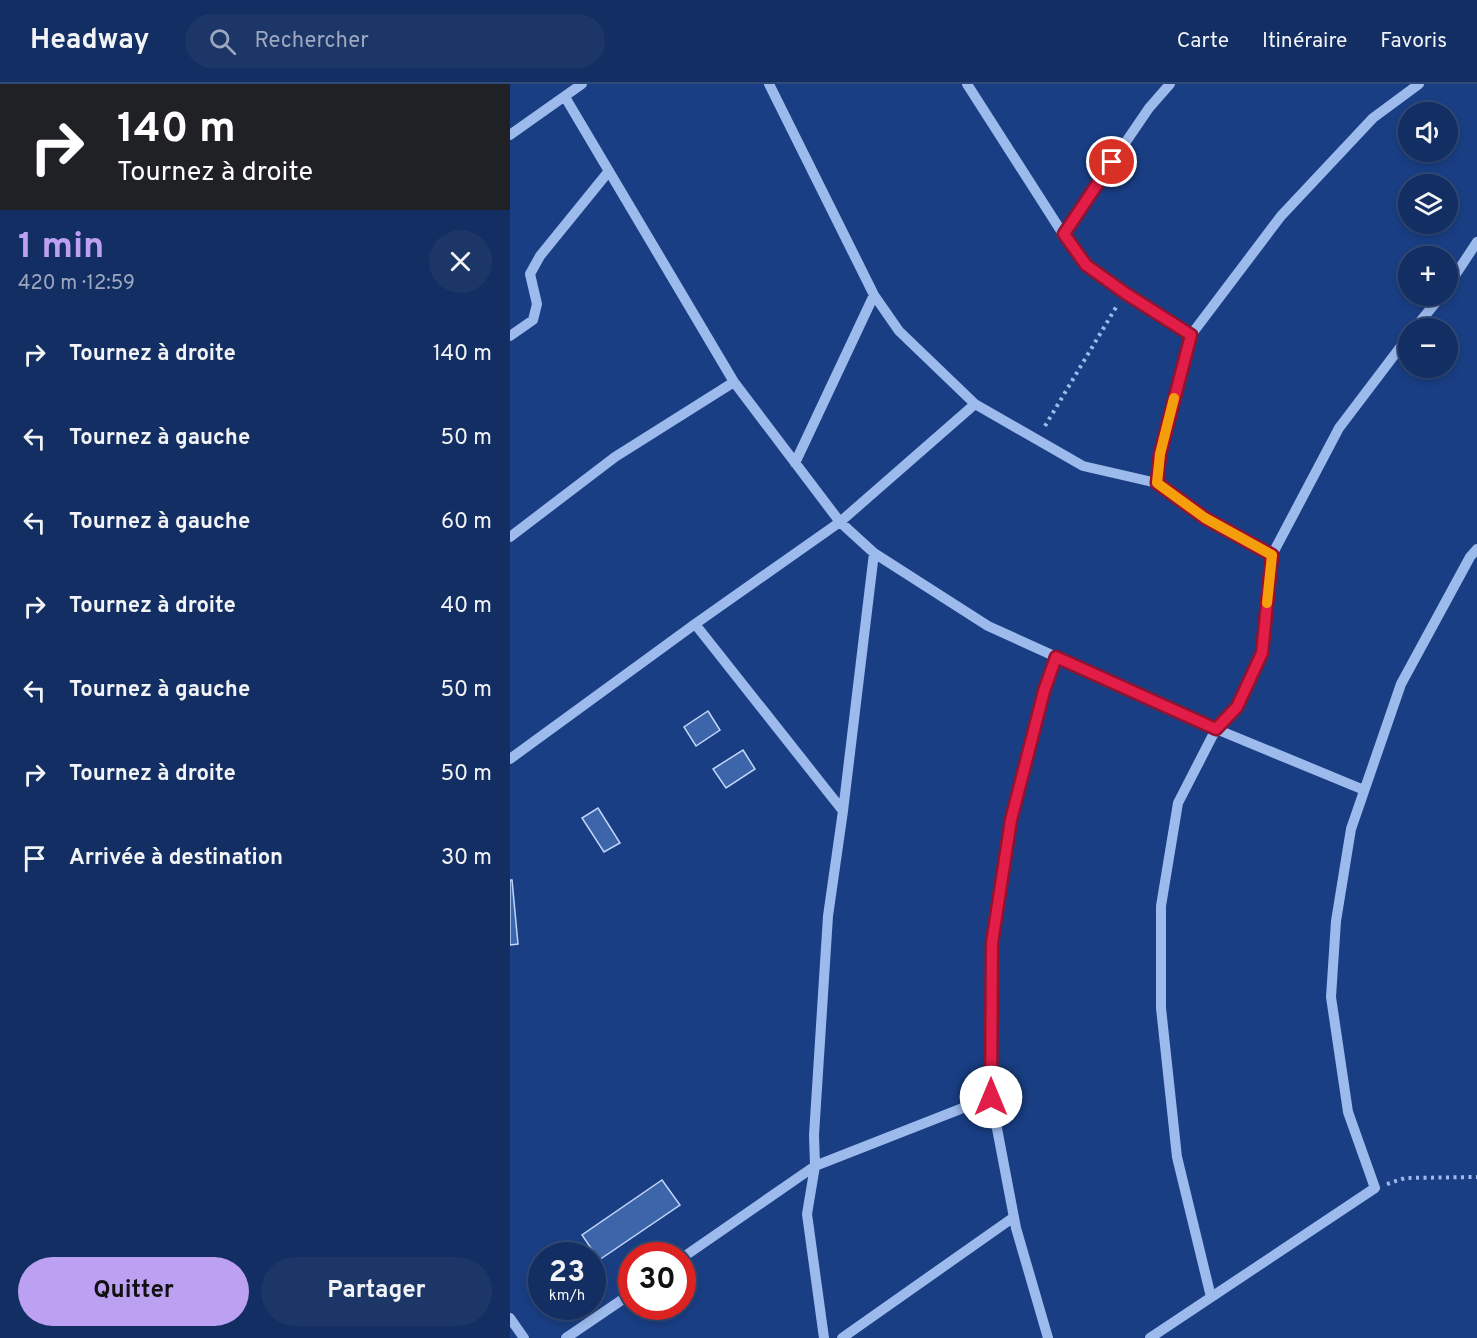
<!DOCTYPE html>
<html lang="fr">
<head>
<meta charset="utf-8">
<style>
	body { margin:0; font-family:Overpass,sans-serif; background:#1c3668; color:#f1f3f6; height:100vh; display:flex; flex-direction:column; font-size:22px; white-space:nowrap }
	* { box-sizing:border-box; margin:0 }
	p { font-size:20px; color:#9da8be }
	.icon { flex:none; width:33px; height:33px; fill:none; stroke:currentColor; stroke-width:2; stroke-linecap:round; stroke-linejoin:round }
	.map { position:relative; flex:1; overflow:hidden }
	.panel { display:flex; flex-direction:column; background:#132e62; width:510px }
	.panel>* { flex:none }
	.guide { background:#202124; color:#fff; overflow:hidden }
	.controls { position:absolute; left:888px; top:18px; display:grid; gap:12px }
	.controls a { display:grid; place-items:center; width:60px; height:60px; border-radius:50%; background:#132e62; box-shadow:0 3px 9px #0003,0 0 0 2px #324a77; font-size:30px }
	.speed { position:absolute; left:18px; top:1158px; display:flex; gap:12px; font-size:30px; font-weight:700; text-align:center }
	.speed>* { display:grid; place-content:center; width:78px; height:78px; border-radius:50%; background:#132e62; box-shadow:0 3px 9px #0003,0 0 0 2px #324a77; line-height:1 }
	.speed small { font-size:15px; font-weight:400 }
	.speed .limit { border:9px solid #d22; background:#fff; color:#111 }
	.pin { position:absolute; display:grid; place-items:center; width:51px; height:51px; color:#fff; margin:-26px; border:3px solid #fff; border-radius:50%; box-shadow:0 2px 6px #0007 }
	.me { position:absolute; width:66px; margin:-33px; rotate:0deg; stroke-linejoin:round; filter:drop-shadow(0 0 4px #0008) }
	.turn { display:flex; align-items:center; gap:21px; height:126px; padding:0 18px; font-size:27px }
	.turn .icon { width:78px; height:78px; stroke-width:2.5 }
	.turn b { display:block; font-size:42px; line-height:51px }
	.round { display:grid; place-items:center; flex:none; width:63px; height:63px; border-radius:32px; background:#1c3668 }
	.overview { display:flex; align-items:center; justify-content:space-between; height:102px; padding:0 18px }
	h1 { font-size:36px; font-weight:700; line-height:45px; color:#bca0f2 }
	.primary-button { display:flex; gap:12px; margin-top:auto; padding:12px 18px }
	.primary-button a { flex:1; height:69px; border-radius:36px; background:#bca0f2; color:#111; font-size:24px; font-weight:700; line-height:69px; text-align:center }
	.primary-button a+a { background:#1c3668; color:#f1f3f6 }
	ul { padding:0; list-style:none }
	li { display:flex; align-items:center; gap:18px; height:84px; padding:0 18px }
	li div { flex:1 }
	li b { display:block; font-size:22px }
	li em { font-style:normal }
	header { display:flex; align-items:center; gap:36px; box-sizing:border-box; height:84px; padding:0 30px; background:#132e62; border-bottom:2px solid #324a77 }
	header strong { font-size:28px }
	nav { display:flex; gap:33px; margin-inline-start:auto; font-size:21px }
	.search { width:420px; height:54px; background:#1c3668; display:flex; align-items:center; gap:15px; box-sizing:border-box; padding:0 21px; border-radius:33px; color:#9da8be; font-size:22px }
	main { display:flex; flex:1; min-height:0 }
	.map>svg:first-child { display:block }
</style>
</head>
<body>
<header>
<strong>Headway</strong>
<div class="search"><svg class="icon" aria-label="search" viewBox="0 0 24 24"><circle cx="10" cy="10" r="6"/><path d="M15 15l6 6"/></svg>Rechercher</div>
<nav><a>Carte</a><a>Itinéraire</a><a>Favoris</a></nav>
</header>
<main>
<section class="panel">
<div class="guide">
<div class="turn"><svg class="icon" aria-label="right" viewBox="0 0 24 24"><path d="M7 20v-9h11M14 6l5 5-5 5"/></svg><div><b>140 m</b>Tournez à droite</div></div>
</div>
<div class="overview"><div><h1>1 min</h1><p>420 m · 12:59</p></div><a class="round"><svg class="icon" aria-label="close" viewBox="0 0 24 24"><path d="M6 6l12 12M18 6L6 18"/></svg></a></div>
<ul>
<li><svg class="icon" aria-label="right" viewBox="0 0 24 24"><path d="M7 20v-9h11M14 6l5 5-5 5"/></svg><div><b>Tournez à droite</b></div><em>140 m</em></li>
<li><svg class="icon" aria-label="left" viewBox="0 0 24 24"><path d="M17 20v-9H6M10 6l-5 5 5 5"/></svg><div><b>Tournez à gauche</b></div><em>50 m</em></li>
<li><svg class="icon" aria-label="left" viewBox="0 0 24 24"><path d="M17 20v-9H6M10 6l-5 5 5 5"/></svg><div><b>Tournez à gauche</b></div><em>60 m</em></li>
<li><svg class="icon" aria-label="right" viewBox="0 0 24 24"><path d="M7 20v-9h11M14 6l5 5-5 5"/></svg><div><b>Tournez à droite</b></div><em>40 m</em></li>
<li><svg class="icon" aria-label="left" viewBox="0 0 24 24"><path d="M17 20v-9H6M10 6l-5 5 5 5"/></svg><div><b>Tournez à gauche</b></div><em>50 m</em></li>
<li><svg class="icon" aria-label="right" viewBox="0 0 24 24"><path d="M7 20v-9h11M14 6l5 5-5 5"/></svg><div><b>Tournez à droite</b></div><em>50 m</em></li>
<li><svg class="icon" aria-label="arrive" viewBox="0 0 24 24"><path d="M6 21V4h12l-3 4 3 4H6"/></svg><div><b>Arrivée à destination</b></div><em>30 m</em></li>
</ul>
<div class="primary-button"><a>Quitter</a><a>Partager</a></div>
</section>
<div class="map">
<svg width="967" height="1254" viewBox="0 0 967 1254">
	<rect width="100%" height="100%" fill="#193e83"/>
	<path fill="#3d65aa" stroke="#c2d6f9" stroke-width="1.5" d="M198,627L210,646L186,662L174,643Z
		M233,666L245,685L216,704L203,685Z
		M88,724L110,759L94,768L72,734Z
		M0,796H2L8,860L0,861Z
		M152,1096L170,1121L89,1176L72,1151Z"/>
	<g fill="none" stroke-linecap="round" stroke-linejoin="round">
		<path stroke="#9dbaec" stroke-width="4" stroke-dasharray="3 4.5" stroke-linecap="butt" d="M535,342L608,220
			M877,1100L895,1094L967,1093"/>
		<path stroke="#9dbaec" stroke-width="10" d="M259,0L364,211L389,247L465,320L573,382L647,399L695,434L762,471
			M457,0L553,150L576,181L681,251
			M55,13L224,298L330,438L364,469L478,542L706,645L854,706
			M0,51L72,0
			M553,150L639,24L660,0
			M938,202L967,158
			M905,244L931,212
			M0,252L23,236L27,220L20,190L30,172L99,87
			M285,379L364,211
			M647,399L650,370L681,251L771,132L863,34L909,0
			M0,453L105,373L224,298
			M185,540L333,727
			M0,675L185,540L330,438L465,320
			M172,1174L305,1082L481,1013
			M701,1213L667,1073L651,924V822L668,719L706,645L727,623L752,569L762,471L829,344L898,253
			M0,1234L14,1254
			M56,1254L122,1209
			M314,1254L297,1130L305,1082L304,1051L318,832L333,727L364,469
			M332,1254L504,1133
			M538,1254L506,1144L481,1013L482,859L501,736L534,607L546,573
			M640,1254L865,1104L838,1028L821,913L826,837L841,745L891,600L960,473L967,465"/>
	</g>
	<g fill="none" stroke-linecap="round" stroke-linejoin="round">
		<g stroke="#92132f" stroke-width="15">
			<path id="route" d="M481,1013L482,859L501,736L534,607L546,573L706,645L727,623L752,569L762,471L695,434L647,399L650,370L681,251L615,209L576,181L554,150L602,78"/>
		</g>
		<use href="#route" stroke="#e11d48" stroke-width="10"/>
		<path stroke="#f59e0b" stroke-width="10" d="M664,314L650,370L647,399L695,434L762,471L757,519"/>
	</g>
</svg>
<div class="controls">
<a><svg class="icon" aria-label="sound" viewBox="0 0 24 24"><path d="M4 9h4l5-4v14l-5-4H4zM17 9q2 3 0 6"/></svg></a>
<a><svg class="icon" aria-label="layers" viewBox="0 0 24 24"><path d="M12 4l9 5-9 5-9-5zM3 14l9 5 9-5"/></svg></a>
<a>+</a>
<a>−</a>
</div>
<div class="speed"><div>23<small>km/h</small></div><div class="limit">30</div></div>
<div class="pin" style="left:602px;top:78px;background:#d93025"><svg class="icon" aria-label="arrive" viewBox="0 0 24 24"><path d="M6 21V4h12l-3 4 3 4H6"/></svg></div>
<svg class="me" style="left:481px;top:1013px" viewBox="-20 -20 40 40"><circle r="19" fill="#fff"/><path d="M0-13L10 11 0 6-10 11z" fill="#e11d48"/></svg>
</div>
</main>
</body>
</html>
